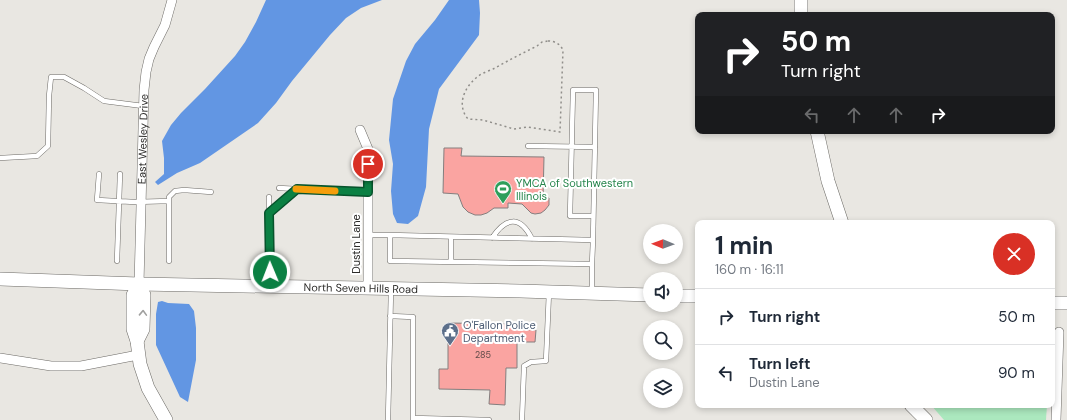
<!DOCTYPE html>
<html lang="en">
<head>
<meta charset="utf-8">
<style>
	body { margin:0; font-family:"DM Sans",sans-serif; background:#f2f2f3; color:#1f2937; height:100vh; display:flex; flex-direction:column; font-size:15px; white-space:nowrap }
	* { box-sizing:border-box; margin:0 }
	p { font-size:13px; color:#747a83 }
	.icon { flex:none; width:22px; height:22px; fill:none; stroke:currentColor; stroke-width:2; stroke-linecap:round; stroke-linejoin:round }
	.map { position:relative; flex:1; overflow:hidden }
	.drawer { position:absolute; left:695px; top:220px; width:360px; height:188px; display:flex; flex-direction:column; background:#fff; border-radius:8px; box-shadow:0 2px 6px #0003 }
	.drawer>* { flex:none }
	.banner { position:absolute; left:695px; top:12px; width:360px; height:122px; border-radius:8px; box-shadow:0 2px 6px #0003; background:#202124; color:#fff; overflow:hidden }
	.needle { width:26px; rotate:271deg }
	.tools { position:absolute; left:643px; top:224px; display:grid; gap:8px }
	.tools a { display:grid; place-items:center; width:40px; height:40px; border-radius:50%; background:#fff; box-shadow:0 2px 6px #0003; font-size:20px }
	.pin { position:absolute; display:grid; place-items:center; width:34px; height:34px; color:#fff; margin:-17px; border:2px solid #fff; border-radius:50%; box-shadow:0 1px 4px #0007 }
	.me { position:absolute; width:44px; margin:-22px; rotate:359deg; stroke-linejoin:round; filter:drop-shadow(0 0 3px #0008) }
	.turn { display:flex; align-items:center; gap:14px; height:84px; padding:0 20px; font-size:18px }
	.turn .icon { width:52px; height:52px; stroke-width:2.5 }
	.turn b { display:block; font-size:28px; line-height:34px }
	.lanes { display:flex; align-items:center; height:38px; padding:0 20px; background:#0003; justify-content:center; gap:20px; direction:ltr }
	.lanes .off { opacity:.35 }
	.round { display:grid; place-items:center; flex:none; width:42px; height:42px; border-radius:21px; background:#f2f2f3 }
	.head { display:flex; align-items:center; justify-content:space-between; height:68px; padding:0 20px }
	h1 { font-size:24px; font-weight:700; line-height:30px }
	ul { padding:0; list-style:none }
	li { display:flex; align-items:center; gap:12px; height:56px; padding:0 20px; border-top:1px solid #e0e1e3 }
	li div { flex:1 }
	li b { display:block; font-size:15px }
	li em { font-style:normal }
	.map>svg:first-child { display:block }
</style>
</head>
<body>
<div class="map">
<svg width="1067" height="420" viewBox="0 0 1067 420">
	<rect width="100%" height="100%" fill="#e9e7e2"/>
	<path fill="#abe8be" d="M931,405H1047L1046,420H944Z"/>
	<path fill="#6296e3" d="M266,0H382L361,8L346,18L330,35L292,81L276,103L258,123L200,163L177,173L158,185L155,182L164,174V158L162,141L171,125L181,113L205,89L235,56L245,42L256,22Z
		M449,0H479L480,13L479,35L439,89L429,129L426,187L418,216L408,224L397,223L393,214L391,191L393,164L389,140L393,99L406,61L415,44L435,20Z
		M162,301L168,303L189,304L194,311L196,328V360L188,402L180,397L156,345V314L158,302Z"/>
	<path fill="#faa4a1" stroke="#847e7e" d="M444,148H462L461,156L544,157L543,198H549V205L545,210L541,213L535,214L531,213L522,204L508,203V208H494L487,213L481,215H475L468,212L463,207L458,194L443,193Z
		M448,323L513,324L514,329L536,330L535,342H517V368H506L505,405L489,404L490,390L439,389V369H448Z"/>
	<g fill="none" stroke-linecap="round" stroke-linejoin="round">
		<g stroke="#6c6a66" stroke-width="5.5">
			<path id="lane" d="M528,146L595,147
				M0,158L37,156L48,146L49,96L51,77H64L84,88L104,101L143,106
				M99,174L97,200L135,202L169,201
				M279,188L297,189
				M269,213V197
				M368,235H390
				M390,235L593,240L592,264L390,261Z
				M492,238C506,217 520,215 532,239
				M593,240L596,90H573L570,216H593
				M117,261L120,174
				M169,261V197L175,191L184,190L211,192
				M451,262V237
				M270,285L269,213L297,189L368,193
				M592,292V264
				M390,316L413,317V418
				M388,420L391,290
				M413,420V418L489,420
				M522,420L524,366L531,362L546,361L549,292"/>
		</g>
		<g stroke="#6c6a66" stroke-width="10">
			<g id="street">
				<path d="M360,130L368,149V288"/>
				<path id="s1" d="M139,284L144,90L146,72L149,59L154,47L165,25L172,0"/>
				<path d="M0,358L51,366H81L138,355"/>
				<path d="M1056,420L1059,332"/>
			</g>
		</g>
		<g stroke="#6c6a66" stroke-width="14">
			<g id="secondary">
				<path d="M801,0V15"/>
				<path d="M817,131L828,181L842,223"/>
				<path id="s2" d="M0,279L139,284L520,291L650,295"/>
				<path d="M139,284L133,295V329L137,341L140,364L148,388L166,420"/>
				<path d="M676,296H698"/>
				<path d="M1052,303H1067"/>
				<path d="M137,341L143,329L144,295L139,284"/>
				<path d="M911,405L926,420"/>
			</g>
		</g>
		<path stroke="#908e8a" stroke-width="1.5" stroke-dasharray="2 3" stroke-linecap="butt" d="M548,41C555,41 560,44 563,50L560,132L527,127L514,129L483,120L468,119C457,106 463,89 476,78C481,73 489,71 495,68C509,60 523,53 537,46L542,42Z"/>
		<use href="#lane" stroke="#fff" stroke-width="4.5"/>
		<use href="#street" stroke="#fff" stroke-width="9"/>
		<use href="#secondary" stroke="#fff" stroke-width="13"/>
	</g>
	<defs><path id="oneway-chevron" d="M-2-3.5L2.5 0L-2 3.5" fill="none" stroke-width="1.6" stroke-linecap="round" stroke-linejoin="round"/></defs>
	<use stroke="#a0a09f" href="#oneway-chevron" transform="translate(143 313) rotate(-88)"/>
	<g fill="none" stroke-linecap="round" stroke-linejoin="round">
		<g stroke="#07532c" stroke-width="10">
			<path id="route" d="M270,272L269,213L297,189L368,192V164"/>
		</g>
		<use href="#route" stroke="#0b8043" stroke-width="7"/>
		<path stroke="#f59e0b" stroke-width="7" d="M296,189L335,191"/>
	</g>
	<defs>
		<g id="stadium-pin" transform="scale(0.9)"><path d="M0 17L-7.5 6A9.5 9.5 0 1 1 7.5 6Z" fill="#2e9e5b" stroke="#fff"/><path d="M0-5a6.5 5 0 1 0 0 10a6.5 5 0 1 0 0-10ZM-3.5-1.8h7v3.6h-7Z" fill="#fff"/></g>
		<g id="civic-pin" transform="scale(0.9)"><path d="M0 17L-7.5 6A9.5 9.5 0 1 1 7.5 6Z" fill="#5c6f8a" stroke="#fff"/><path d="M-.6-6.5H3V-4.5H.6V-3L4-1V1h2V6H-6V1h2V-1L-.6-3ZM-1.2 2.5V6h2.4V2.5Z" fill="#fff"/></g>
	</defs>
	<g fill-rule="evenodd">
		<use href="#stadium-pin" x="503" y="189"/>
		<use href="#civic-pin" x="450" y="331"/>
	</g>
	<g text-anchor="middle" stroke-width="4" stroke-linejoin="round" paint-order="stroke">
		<g font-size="9" fill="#604a48">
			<text x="483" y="358">285</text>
		</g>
		<g font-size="11" fill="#2d2c2a" stroke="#fff">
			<text dy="4" stroke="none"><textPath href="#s1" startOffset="145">East Wesley Drive</textPath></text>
			<text transform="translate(356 244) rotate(-90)" y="4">Dustin Lane</text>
			<text dy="4" stroke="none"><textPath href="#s2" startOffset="361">North Seven Hills Road</textPath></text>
		</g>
		<g font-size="11" fill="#27864d" stroke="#fff" text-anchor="start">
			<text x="516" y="187">YMCA of Southwestern<tspan x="516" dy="13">Illinois</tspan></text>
		</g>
		<g font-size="11" fill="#4e5e75" stroke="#fff" text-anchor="start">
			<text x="463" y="329">O'Fallon Police<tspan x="463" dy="13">Department</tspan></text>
		</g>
	</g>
</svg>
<div class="tools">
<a><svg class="needle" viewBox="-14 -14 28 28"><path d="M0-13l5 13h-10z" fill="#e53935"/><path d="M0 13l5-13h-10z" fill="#747a83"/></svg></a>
<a><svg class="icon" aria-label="sound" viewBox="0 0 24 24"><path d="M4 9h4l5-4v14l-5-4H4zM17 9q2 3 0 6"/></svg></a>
<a><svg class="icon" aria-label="search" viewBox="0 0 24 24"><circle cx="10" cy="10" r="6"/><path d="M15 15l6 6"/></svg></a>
<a><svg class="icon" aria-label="layers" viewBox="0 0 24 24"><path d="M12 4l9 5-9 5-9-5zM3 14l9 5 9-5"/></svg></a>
</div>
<div class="pin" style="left:368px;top:164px;background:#d93025"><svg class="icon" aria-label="arrive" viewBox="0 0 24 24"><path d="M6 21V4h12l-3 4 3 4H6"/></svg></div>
<svg class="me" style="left:270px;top:272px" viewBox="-20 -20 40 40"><circle r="17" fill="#0b8043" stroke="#fff" stroke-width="3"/><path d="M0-11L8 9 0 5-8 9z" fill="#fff"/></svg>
<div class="banner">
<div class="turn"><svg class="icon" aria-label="right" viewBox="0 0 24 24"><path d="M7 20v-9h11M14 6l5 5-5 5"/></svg><div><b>50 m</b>Turn right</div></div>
<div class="lanes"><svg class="icon off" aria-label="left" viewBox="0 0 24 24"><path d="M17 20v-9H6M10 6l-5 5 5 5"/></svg><svg class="icon off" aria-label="ahead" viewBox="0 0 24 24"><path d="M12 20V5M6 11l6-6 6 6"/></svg><svg class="icon off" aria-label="ahead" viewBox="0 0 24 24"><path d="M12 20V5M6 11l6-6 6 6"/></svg><svg class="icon" aria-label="right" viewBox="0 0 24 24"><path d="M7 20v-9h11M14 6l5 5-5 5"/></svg></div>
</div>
<section class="drawer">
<div class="head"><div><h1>1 min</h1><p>160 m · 16:11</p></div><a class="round" style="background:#d93025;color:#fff"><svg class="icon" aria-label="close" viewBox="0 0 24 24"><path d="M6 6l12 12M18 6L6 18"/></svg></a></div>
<ul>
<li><svg class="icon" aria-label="right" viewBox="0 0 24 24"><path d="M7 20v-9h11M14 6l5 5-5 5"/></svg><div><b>Turn right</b></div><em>50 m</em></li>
<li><svg class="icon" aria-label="left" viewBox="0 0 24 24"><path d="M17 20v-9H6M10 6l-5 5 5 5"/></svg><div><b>Turn left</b><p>Dustin Lane</p></div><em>90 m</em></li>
</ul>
</section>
</div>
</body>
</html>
